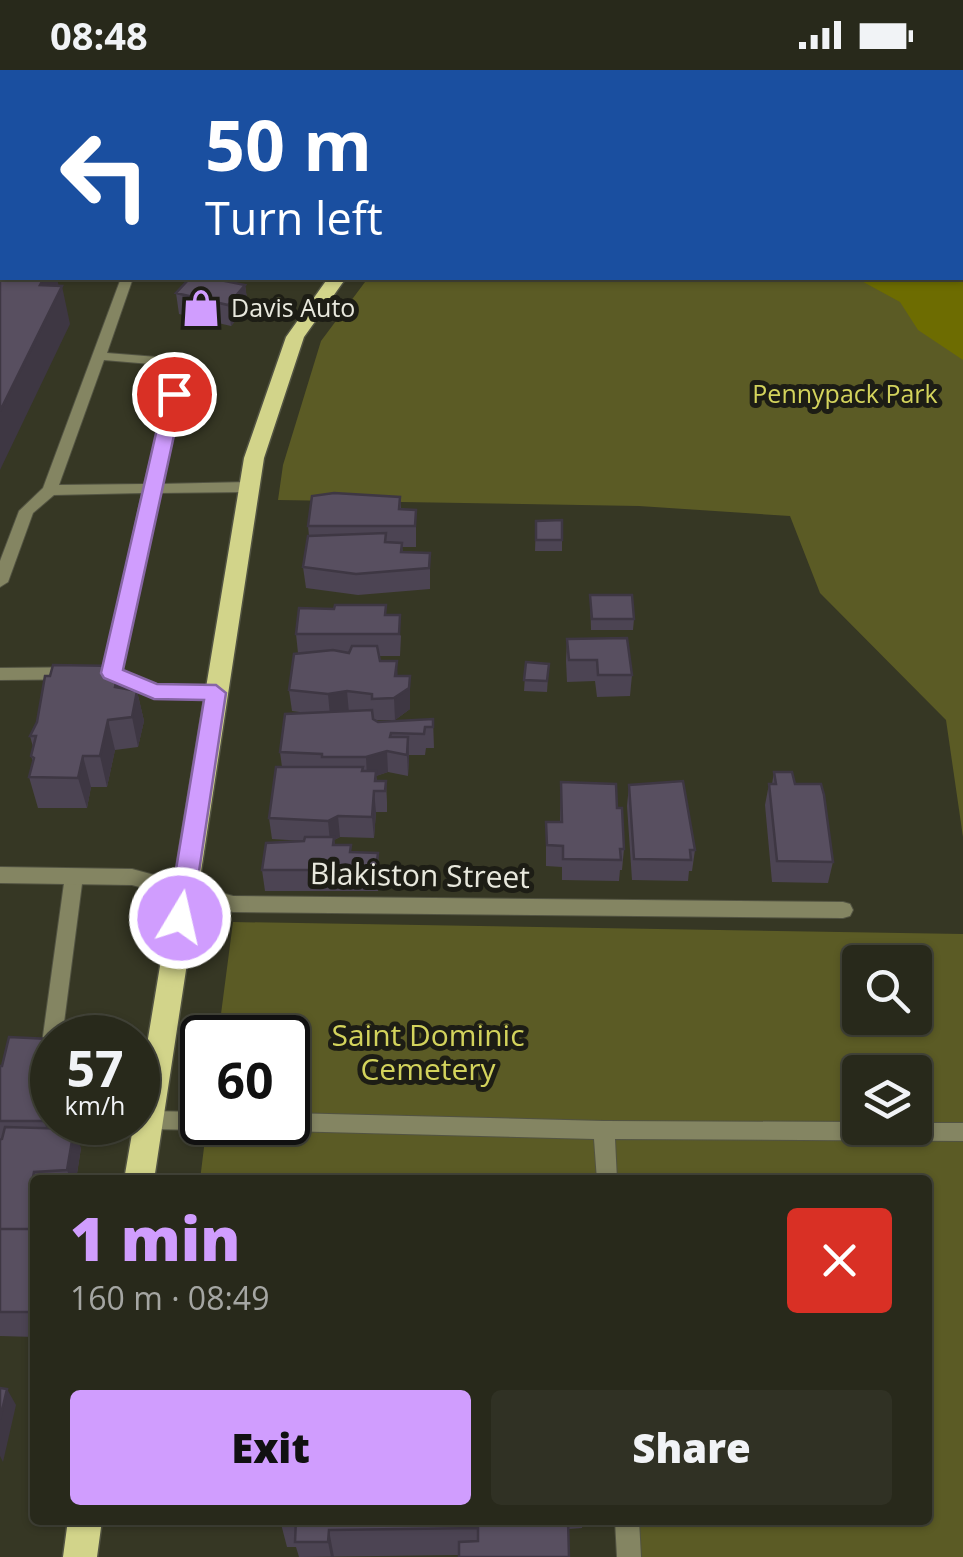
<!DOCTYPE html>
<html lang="en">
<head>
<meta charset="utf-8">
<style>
	body { margin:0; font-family:"Open Sans",sans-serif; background:#303124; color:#f1f3f6; height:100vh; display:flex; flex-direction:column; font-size:38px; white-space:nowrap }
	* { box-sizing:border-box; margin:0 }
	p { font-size:32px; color:#a5a6a3 }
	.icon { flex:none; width:55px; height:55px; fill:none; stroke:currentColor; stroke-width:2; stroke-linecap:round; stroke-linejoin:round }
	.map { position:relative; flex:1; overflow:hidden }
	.details { position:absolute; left:30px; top:1105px; width:902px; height:350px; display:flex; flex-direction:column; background:#28291b; border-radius:10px; box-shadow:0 2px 8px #0004,0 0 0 2px #44453a }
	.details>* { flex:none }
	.top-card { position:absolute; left:0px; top:0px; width:965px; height:210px; box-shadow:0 2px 8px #0004,0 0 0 2px #44453a; background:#1a4fa0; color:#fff; overflow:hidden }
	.controls { position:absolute; left:842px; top:875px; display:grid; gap:20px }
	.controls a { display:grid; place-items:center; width:90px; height:90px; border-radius:10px; background:#28291b; box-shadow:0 2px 8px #0004,0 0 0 2px #44453a; font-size:50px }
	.speed { position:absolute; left:30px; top:945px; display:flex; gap:20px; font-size:50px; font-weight:700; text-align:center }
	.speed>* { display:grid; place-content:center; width:130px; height:130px; border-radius:50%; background:#28291b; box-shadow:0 2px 8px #0004,0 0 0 2px #44453a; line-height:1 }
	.speed small { font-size:25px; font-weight:400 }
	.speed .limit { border:5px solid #111; border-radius:15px; background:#fff; color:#111 }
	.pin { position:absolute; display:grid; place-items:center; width:85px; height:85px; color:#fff; margin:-42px; border:5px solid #fff; border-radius:50%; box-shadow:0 2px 10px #0007 }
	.me { position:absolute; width:110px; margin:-55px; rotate:9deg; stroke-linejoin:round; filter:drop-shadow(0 0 8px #0008) }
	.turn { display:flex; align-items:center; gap:35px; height:210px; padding:0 40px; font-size:45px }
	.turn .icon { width:130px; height:130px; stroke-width:2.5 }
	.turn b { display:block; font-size:70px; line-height:85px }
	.round { display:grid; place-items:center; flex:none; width:105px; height:105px; border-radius:10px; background:#303124 }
	.headline { display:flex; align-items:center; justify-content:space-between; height:170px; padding:0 40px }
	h1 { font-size:60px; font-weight:800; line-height:75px; color:#d09dfe }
	.action { display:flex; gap:20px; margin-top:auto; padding:20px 40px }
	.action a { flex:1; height:115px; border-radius:10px; background:#d09dfe; color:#111; font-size:40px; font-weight:800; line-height:115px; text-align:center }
	.action a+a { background:#303124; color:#f1f3f6 }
	.status { display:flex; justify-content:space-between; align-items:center; height:70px; padding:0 50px; background:#28291b; direction:ltr }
	.status svg { height:28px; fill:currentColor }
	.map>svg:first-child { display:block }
</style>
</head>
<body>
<div class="status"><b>08:48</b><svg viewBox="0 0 49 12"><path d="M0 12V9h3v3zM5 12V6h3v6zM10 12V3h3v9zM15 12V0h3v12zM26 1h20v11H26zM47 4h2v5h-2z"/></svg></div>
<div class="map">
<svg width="963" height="1487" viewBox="0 0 963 1487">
	<rect width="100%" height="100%" fill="#363724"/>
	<path fill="#5b5b25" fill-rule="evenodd" d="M251,0H963V767L946,650L820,523L790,446L639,436L278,430L283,395L321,271L368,208H962V2Z
		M233,852L963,864V1487H636L634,1450H928V1110H200L207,1053L288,1052V968L218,967ZM860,892H915V948H860ZM860,1002H915V1058H860Z"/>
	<path fill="#6d6c01" d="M963,171V290L918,260L900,232L856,208H962Z"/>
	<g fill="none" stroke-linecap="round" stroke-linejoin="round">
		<g stroke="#525342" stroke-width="2">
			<path id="service" d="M0,192H2V200H0Z
				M121,208H133L107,283L182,289L189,293L159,414L248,412L255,417L248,422L156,423L120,600L156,616L222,619L224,623L222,627L216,629L154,628L109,609L0,610V598L104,597L142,423L54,425L33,443L8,512L0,517V491L19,441L43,418ZM104,290L174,296L144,414L59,415Z
				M74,799L80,801L83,806L62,968H52V981L45,979L42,973L65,806L68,801Z
				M148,1041L202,1042V1052H211L209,1057L202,1060L148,1059L141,1056L138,1050L141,1044Z
				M288,1043L604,1051L860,1052V1058H915V1053H963V1071L615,1069L617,1110H597L594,1069L285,1061L278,1058L275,1052H288Z
				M615,1450H639L641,1487H617Z"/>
		</g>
		<g stroke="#525342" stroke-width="2">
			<path id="minor" d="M0,142H2V150H0Z
				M0,797L132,799L233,826L843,832L850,834L853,840L850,846L843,848L233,842L132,815L0,813Z"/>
		</g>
		<g stroke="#525342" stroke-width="3">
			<path id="primary" d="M328,208H346L304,267L264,388L154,1110H124L134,1052H138V1029L244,388L286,267Z
				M68,1450H102L97,1487H63Z"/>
		</g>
		<use href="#service" fill="#848562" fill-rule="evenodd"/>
		<use href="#minor" fill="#848562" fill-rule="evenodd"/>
		<use href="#primary" fill="#d2d48a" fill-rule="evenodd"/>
	</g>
	<path fill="#4c4453" d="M0,0L2,2V27L0,26Z
		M112,0H268V2H111Z
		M245,215L248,236L231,256L179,244L176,223Z
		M400,427L401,439L416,440V477H402L403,483H430V519L358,525L306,518L303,497L309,466L308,456Z
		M562,450V481H535L536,451Z
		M590,525L634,549L633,560H591Z
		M334,539L386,545L401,566L400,586H379L380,591L397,606H410V639L395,650H374L378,652L433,649L434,678H426L425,685H409L408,706L388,702L376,706L377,711H386L387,732V742H376L374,768L340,767L334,770L335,775L352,782L378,783L379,804L378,821H265L262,800L304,771L272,769L269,748L282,697L280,682L307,643L292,641L289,620L298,583L296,564Z
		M567,569L632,605L630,626L597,627L595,611L567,612L566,591Z
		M526,592L549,594L547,622L524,621Z
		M119,596L124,619L137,621L144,651L138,677L115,680L107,717H91L87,738H38L29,707L33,692L31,686L33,677L30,666L37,652Z
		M774,702L795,714L833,792L828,813L772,812L765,735L769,714H772Z
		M561,712L617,738L624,779L622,800H620L619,811L562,810V797L546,796V752H560Z
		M629,715L695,780L692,801H689L688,811L632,810L627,736Z
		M49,969L52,979V1052L54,1058L81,1078L76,1110H35V1267L0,1266V996Z
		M280,1450H583L582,1458L568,1459L459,1485L299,1487L296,1477H287Z"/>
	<path fill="#3e3743" d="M0,32L2,43V52L0,57Z
		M44,208H57L60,222L62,216L70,254L0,400V341L40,215Z
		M245,215L248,236L231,256L228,235Z
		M397,591L398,613L410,606V639L395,650L394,628Z
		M119,596L126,626L115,617Z
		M137,621L144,651L138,677L132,647Z
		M347,621L349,643L330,646L328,624Z
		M108,650L115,680L107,717L100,686Z
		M408,667L409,689L408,706L407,685Z
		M387,681L388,702L376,706L377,721H376L367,708L366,687Z
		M83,686L91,717L87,738L78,708Z
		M374,721L376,742L374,768L372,747Z
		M338,746L340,767L334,770L336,788L330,772L328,751Z
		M378,783L379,804L378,821L376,800Z
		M49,969L52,979V1004L44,992Z
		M52,1012V1052H55L51,1071L44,1051Z
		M74,1059L81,1078L76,1110H71L67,1100Z
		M7,1319L16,1335L3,1392L0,1386V1349Z
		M329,1460L334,1487H331L328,1472Z"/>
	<path fill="#584f60" stroke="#3e3743" stroke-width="2.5" d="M0,0H27L25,2H2V7H0Z
		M112,0H170L169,2H111Z
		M2,206L44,208L40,215L62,216L0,341V211Z
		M190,208H210L245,215L228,235L176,223Z
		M334,423L400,427L399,439L416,440L415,456H308L312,426Z
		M562,450V470H536V451Z
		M386,463L385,472L402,473L401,482L430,483L429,498L356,504L303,497L308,466Z
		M590,525H632L634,549H592Z
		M335,535H386L385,545H400L399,564H296L299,538L334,539Z
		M627,568L632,605H598L597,590H569L567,569Z
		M352,576H377L380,591H397L395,606H410L409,618L394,628L372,629V624L347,621L328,624L289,620L294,584L333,580L349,583Z
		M526,592L549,594L547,611L524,610Z
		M53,595L119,596L115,617L137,621L132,647L108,650L100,686H83L78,708L29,707L34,688L31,686L36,666H30L37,652L45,606H50Z
		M372,640L373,649L378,652L433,649V657H425L424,664L391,663L390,667H408L407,685L387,681L366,687H322V684L280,682L285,644Z
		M276,697H363L362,701H376L375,711H386L385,721H374L372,747L338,746L328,751L269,748Z
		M774,702H792L795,714H821L824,725L833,792L777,791L769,714H776Z
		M683,711L695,780H690L691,790L634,789L629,715Z
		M561,712L616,714L617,738H622L624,779H620L621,790L563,789V776L547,775L546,752H562Z
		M305,767H334L333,775H351L350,782L378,783L376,800H262L266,773L304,771Z
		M9,967L49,969L44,992L52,1002V1012L44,1051H0V996H2Z
		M5,1057L74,1059L67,1100L34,1102L31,1117H35V1159H0V1070L2,1069Z
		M0,1159H35V1234L32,1242H0Z
		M0,1318L7,1319L0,1349Z
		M280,1450H568L569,1487H459V1472L478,1471V1458L329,1460L328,1472H295L296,1450Z"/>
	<path fill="#d09dfe" stroke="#8766a5" stroke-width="2.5" d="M174,319L183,324L123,600L157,614L216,615L226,623L192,848L189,855H172L168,848L204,630L154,629L104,608L101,603L165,324Z"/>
	<defs>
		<g id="shop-bare" transform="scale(3)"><path d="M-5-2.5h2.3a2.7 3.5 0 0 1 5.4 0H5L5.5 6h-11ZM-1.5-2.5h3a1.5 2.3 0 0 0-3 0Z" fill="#d09dfe" stroke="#1d1d15" stroke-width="2.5" paint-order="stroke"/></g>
	</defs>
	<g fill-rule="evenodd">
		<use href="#shop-bare" x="201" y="238"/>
	</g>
	<g text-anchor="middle" stroke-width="10" stroke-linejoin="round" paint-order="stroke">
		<g font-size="25" fill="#e8e8dd" stroke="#1d1d15" text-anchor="start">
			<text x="231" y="247">Davis Auto</text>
		</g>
		<g font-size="25" fill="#d3d35c" stroke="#1d1d15">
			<text x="845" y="333">Pennypack Park</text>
		</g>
		<g font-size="30" fill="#e8e8dd" stroke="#1d1d15">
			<text transform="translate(420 806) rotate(1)" y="10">Blakiston Street</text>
		</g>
		<g font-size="30" fill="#d3d35c" stroke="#1d1d15">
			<text x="428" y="976">Saint Dominic<tspan x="428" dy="34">Cemetery</tspan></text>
		</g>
	</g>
</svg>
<div class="controls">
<a><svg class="icon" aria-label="search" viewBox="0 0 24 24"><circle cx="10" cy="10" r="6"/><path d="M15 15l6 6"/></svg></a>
<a><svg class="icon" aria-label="layers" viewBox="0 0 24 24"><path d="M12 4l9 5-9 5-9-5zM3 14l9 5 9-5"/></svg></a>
</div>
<div class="speed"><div>57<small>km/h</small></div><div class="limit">60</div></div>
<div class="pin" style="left:174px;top:324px;background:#d93025"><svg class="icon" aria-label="arrive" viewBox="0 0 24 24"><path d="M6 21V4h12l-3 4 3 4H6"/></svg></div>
<svg class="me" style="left:180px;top:848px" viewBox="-20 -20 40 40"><circle r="17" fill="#d09dfe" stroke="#fff" stroke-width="3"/><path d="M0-11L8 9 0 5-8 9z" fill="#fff"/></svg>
<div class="top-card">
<div class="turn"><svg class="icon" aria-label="left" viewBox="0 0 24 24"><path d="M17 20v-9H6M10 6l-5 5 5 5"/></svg><div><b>50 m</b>Turn left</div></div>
</div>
<section class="details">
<div class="headline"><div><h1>1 min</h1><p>160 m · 08:49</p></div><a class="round" style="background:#d93025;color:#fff"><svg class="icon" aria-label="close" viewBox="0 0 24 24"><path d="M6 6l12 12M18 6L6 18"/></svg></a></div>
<div class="action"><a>Exit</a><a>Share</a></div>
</section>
</div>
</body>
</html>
